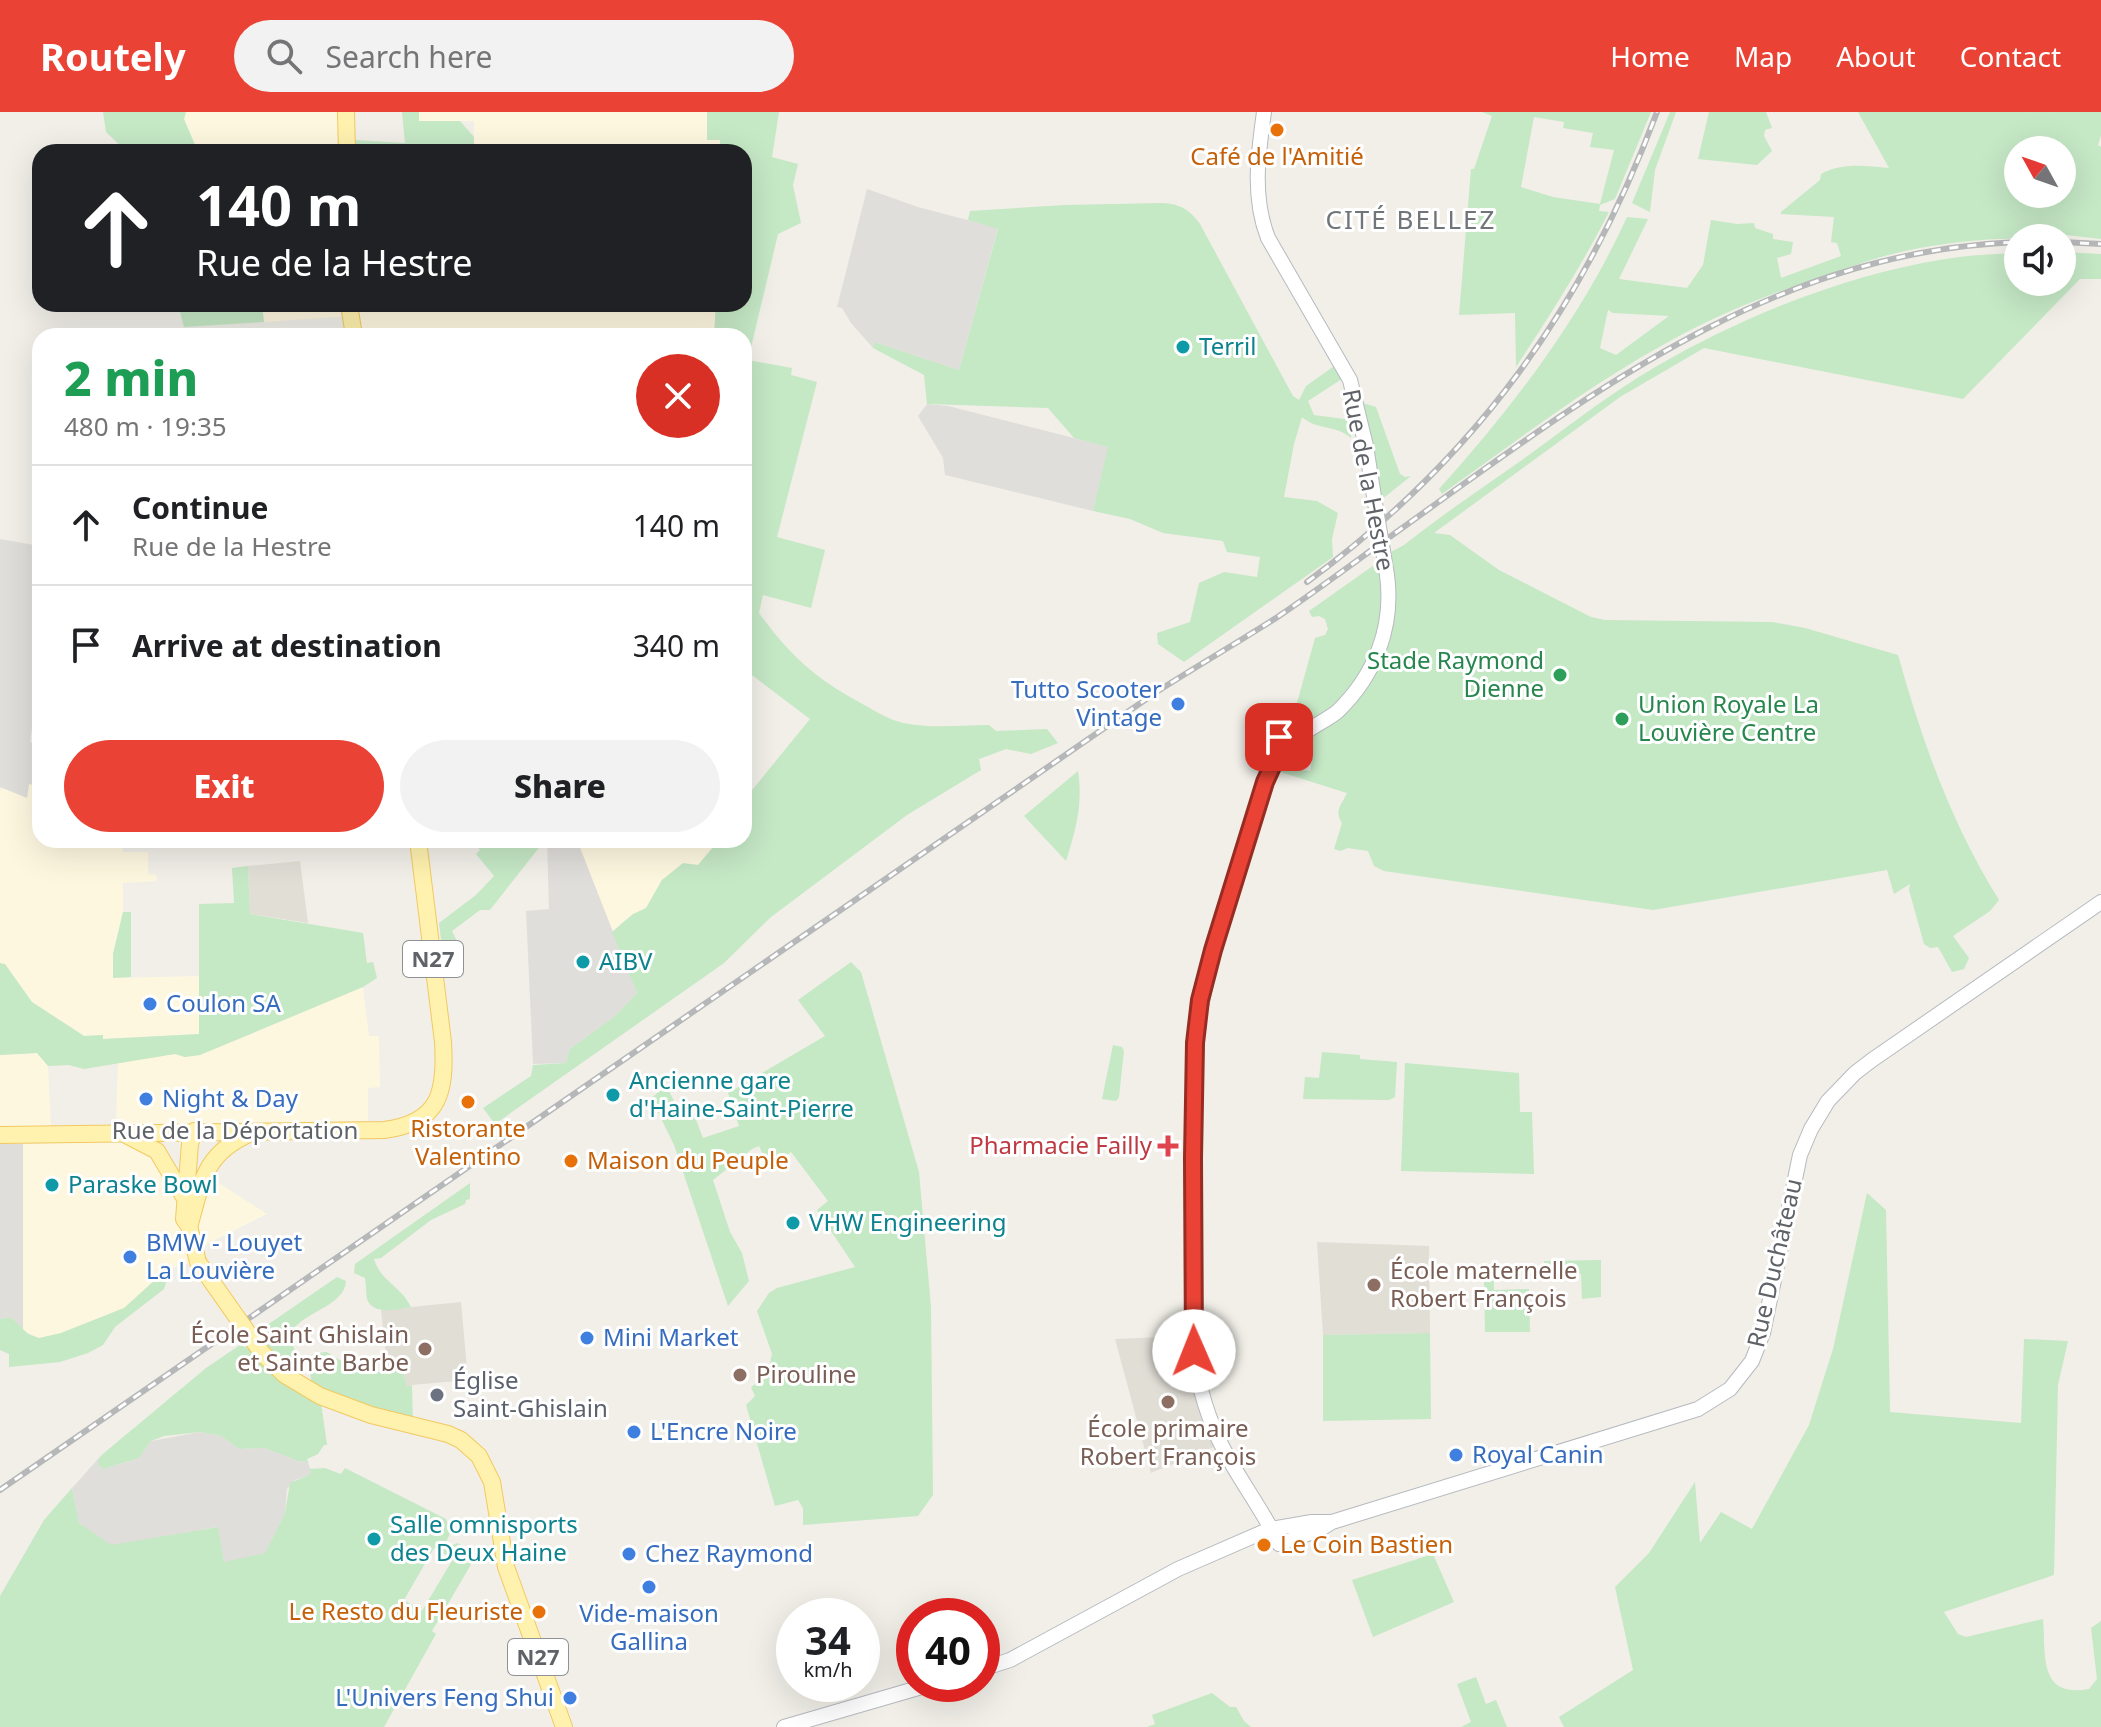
<!DOCTYPE html>
<html lang="en">
<head>
<meta charset="utf-8">
<style>
	body { margin:0; font-family:"Noto Sans",sans-serif; background:#f2f2f2; color:#202124; height:100vh; display:flex; flex-direction:column; font-size:30px; white-space:nowrap }
	* { box-sizing:border-box; margin:0 }
	p { font-size:26px; color:#757577 }
	.icon { flex:none; width:44px; height:44px; fill:none; stroke:currentColor; stroke-width:2; stroke-linecap:round; stroke-linejoin:round }
	.map { position:relative; flex:1; overflow:hidden }
	.sheet { position:absolute; left:32px; top:216px; width:720px; height:520px; display:flex; flex-direction:column; background:#fff; border-radius:24px; box-shadow:0 8px 32px #0002 }
	.sheet>* { flex:none }
	.banner { position:absolute; left:32px; top:32px; width:720px; height:168px; border-radius:24px; box-shadow:0 8px 32px #0002; background:#202124; color:#fff; overflow:hidden }
	.needle { width:52px; rotate:310deg }
	.controls { position:absolute; left:2004px; top:24px; display:grid; gap:16px }
	.controls a { display:grid; place-items:center; width:72px; height:72px; border-radius:50%; background:#fff; box-shadow:0 8px 32px #0002; font-size:40px }
	.speed { position:absolute; left:776px; top:1486px; display:flex; gap:16px; font-size:40px; font-weight:700; text-align:center }
	.speed>* { display:grid; place-content:center; width:104px; height:104px; border-radius:50%; background:#fff; box-shadow:0 8px 32px #0002; line-height:1 }
	.speed small { font-size:20px; font-weight:400 }
	.speed .limit { border:12px solid #d22; background:#fff; color:#111 }
	.pin { position:absolute; display:grid; place-items:center; width:68px; height:68px; color:#fff; margin:-34px; border-radius:16px; box-shadow:0 4px 12px #0006 }
	.me { position:absolute; width:88px; margin:-44px; rotate:359deg; stroke-linejoin:round; filter:drop-shadow(0 0 6px #0008) }
	.turn { display:flex; align-items:center; gap:28px; height:168px; padding:0 32px; font-size:36px }
	.turn .icon { width:104px; height:104px; stroke-width:2.5 }
	.turn b { display:block; font-size:56px; line-height:68px }
	.round { display:grid; place-items:center; flex:none; width:84px; height:84px; border-radius:42px; background:#f2f2f2 }
	.summary { display:flex; align-items:center; justify-content:space-between; height:136px; padding:0 32px }
	h1 { font-size:48px; font-weight:800; line-height:60px; color:#1e9e55 }
	.cta { display:flex; gap:16px; margin-top:auto; padding:16px 32px }
	.cta a { flex:1; height:92px; border-radius:48px; background:#ea4335; color:#fff; font-size:32px; font-weight:800; line-height:92px; text-align:center }
	.cta a+a { background:#f2f2f2; color:#202124 }
	ul { padding:0; list-style:none }
	li { display:flex; align-items:center; gap:24px; height:120px; padding:0 32px; border-top:2px solid #e0e0e0 }
	li div { flex:1 }
	li b { display:block; font-size:30px }
	li em { font-style:normal }
	header { display:flex; align-items:center; gap:48px; box-sizing:border-box; height:112px; padding:0 40px; background:#ea4335; color:#fff }
	header strong { font-size:38px }
	nav { display:flex; gap:44px; margin-inline-start:auto; font-size:28px }
	.search { width:560px; height:72px; background:#f2f2f2; display:flex; align-items:center; gap:20px; box-sizing:border-box; padding:0 28px; border-radius:44px; color:#757577; font-size:30px }
	.map>svg:first-child { display:block }
</style>
</head>
<body>
<header>
<strong>Routely</strong>
<div class="search"><svg class="icon" aria-label="search" viewBox="0 0 24 24"><circle cx="10" cy="10" r="6"/><path d="M15 15l6 6"/></svg>Search here</div>
<nav><a>Home</a><a>Map</a><a>About</a><a>Contact</a></nav>
</header>
<div class="map">
<svg width="2101" height="1615" viewBox="0 0 2101 1615">
	<rect width="100%" height="100%" fill="#f1efe8"/>
	<path fill="#fef7e0" d="M186,0H346L347,15L360,40H198L184,7Z
		M419,0H707V28H720V40H474V9H418Z
		M262,192H716L714,224H357L351,204L264,210Z
		M29,672L40,674V728H122L123,740H148V762L156,763L157,769L123,771V800L113,842L117,866L199,864L200,922L103,927L102,923L85,924L32,890L5,853L0,851V680L2,676L27,685Z
		M577,728H719L698,753L662,767L646,796L626,807L616,816L613,822Z
		M363,875L369,924H379L380,975L368,976V1009L116,1012L118,949L175,942L185,945L200,943Z
		M37,941L48,954L51,1014L0,1016V943Z
		M95,1030L142,1033L175,1077L190,1151L172,1156L124,1196L61,1221L40,1227L23,1218V1032Z
		M208,1064L267,1102L201,1135L198,1110Z"/>
	<path fill="#e0deda" d="M867,77L918,95L998,116L959,258L874,230L873,236L851,211L842,196L837,195Z
		M927,292L948,294L1109,335L1093,399L945,363L943,346L918,304Z
		M0,427L40,434V559L30,630L40,633V674L29,672L27,686L0,675Z
		M547,728H577L637,881L615,904L570,937L566,951L533,952L526,799L549,797Z
		M0,1032H23V1218L11,1205L0,1207Z
		M200,1320L221,1324L239,1337L265,1336L298,1349L308,1350L312,1362L295,1368L287,1377L285,1401L265,1441L224,1451L217,1415L111,1434L79,1411L72,1376L98,1347V1353L103,1357L139,1346L151,1329Z"/>
	<path fill="#e1ded6" d="M300,749L308,811L250,802L248,754Z
		M1317,1130L1429,1134L1430,1221L1323,1223Z
		M461,1190L468,1268L412,1273L407,1276L403,1260L388,1261L381,1198Z
		M1164,1225H1193L1221,1332L1151,1361L1115,1227Z"/>
	<path fill="#c5e8c5" fill-rule="evenodd" d="M103,0H186L184,7L198,40H127L106,20Z
		M402,0H419V9H460L474,25V40H360L354,28L405,31Z
		M707,0H779L772,45L798,52L793,73L801,111L778,122L748,248L792,256L791,263L817,270L777,425L825,438L811,496L763,483L759,501C790,543 813,565 859,590C873,598 887,607 903,611C931,617 961,613 989,613L996,619L1047,617L1058,631L1031,642L1006,637L979,647L981,658L907,703L771,805L724,851L495,1012L483,996L531,964L533,953L566,951L570,937L615,904L637,881L612,820L633,802L646,796L662,768L683,751L698,753L719,728H744V688L810,607L744,557V224H714L716,192H744V40H720V28H707Z
		M1482,0H1651L1615,87L1600,93L1599,99L1609,100C1581,155 1549,205 1516,255L1515,201L1459,203L1471,57H1474L1492,4ZM1534,5L1564,10L1563,16L1593,21L1590,35L1614,38L1600,92L1553,85L1521,75Z
		M1670,0H1676L1655,58L1650,100L1632,91Z
		M1709,0H1766L1772,16L1765,18L1764,24L1772,39L1757,53L1698,47Z
		M1858,0H2101V23L2098,33L2101,35V127L2066,123H2024C2012,129 1996,126 1982,128C1945,131 1904,137 1868,149C1805,170 1740,191 1681,223C1596,268 1520,326 1442,382L1439,377C1513,295 1581,206 1627,105L1648,107L1619,167L1687,176L1703,153L1711,108L1737,112L1754,111L1755,116L1773,122V127L1793,130L1791,142L1777,146L1781,166L1841,144L1837,131L1831,130L1834,105L1781,102V100L1820,68L1821,62C1843,50 1865,54 1889,56ZM2062,38V82H2018V38ZM1608,198L1613,201L1669,204L1616,243L1600,236Z
		M1162,91C1180,92 1189,97 1200,112L1293,284L1299,288L1306,274L1340,250L1348,263L1308,289L1314,303L1352,308L1351,326C1337,313 1316,318 1302,305L1294,332L1284,385L1317,389L1338,401L1332,427L1333,445L1184,550L1158,532L1157,521L1190,510L1199,471L1224,460L1257,465L1260,445L1227,440L1223,429L1163,421L1130,407L1093,399L1108,335L1074,326L1048,296L927,292L924,263L873,236L874,230L959,258L998,117L968,108L970,99L1065,93Z
		M2062,140L2101,142V167H2080L1963,287L1704,236L1620,285L1434,421L1450,423L1499,458L1591,505L1605,508L1772,510L1805,516L1898,543C1922,629 1951,711 1999,788L1990,799L1953,824L1969,846L1964,857L1952,860L1938,835L1930,836L1924,832L1909,778L1910,772L1894,782L1887,758L1653,798L1384,759L1374,754L1368,739L1348,736L1340,739L1334,737L1342,711C1334,698 1341,694 1347,681L1277,659L1285,656L1310,659L1312,648L1304,644L1303,614L1295,610L1290,601L1295,598L1315,526L1325,523L1328,517L1325,507L1319,504L1312,505L1309,499L1377,451L1379,461L1389,478L1393,503L1396,486L1391,440L1404,433C1442,403 1482,376 1522,348C1566,316 1609,282 1657,254C1744,204 1845,163 1945,147C1969,143 1994,142 2018,141V170H2062Z
		M178,192H262L264,210L184,215Z
		M1356,289L1376,295L1400,362L1405,365L1411,364L1381,388Z
		M1078,659C1083,692 1076,717 1066,749L1024,704Z
		M476,728H545L490,798H480L452,819L458,831L443,843L439,811L476,783L494,764L476,742L480,738L474,730Z
		M248,754L250,802L363,821L367,851L373,850L377,866L363,875L200,943L185,945L175,942L84,957L69,953L48,954L37,941L0,943V851L5,852L32,890L84,924L103,923V927L199,922V792L234,791L232,756Z
		M123,800H131V865L113,866V842Z
		M851,850L861,860L919,1060L931,1195L933,1383L918,1404L803,1413V1396L798,1388L775,1394L746,1293L755,1284L751,1275L767,1264L772,1242L757,1199L769,1181L777,1176L855,1155L817,1098L828,1089L791,1040L769,1056L759,1034L752,1037L713,1068L730,1120L742,1141L749,1169L728,1194L674,1033L651,986L663,977H668L680,1001L689,998L695,1005L703,1026L739,1014L728,981L825,924L798,888Z
		M1113,933L1122,935L1124,939L1119,985L1116,989L1102,987Z
		M1322,940L1360,943V947L1397,950L1395,985L1389,988L1303,987L1305,965L1319,966Z
		M1405,951L1519,961L1520,1000H1532L1534,1062L1401,1059Z
		M470,1071V1087L466,1088L465,1092L431,1108L381,1146L374,1147C381,1170 400,1173 411,1195C397,1197 373,1204 367,1187C366,1180 366,1173 365,1166L354,1161L355,1152Z
		M1867,1081L1886,1098L1890,1300L2021,1311L2024,1227L2068,1229L2058,1273L2054,1463L1944,1500L1958,1522L1966,1525L2043,1507C2046,1543 2038,1586 2089,1577L2097,1567L2091,1516L2101,1509V1615H1564L1559,1605L1633,1558L1615,1475L1649,1441L1695,1370L1700,1431L1721,1400L1752,1417L1809,1313L1833,1237Z
		M1601,1148V1185L1582,1187L1581,1162H1545L1544,1149Z
		M1484,1163H1494V1178L1529,1177L1530,1220H1485Z
		M337,1165L346,1169C345,1194 304,1199 290,1221L297,1249L281,1258L320,1284L327,1333H324L318,1342L307,1347L308,1350L298,1349L265,1336L239,1337L221,1324L200,1320L164,1324L151,1329L139,1346L103,1357L98,1353V1347L104,1341L206,1256L240,1233L261,1241L260,1218Z
		M157,1166H163L166,1171L164,1177L115,1215L103,1233L88,1241L60,1250L9,1255V1242L0,1238V1207L11,1205L28,1222L39,1226L61,1221L124,1196Z
		M1430,1221L1431,1307L1323,1309V1223Z
		M327,1240C353,1258 372,1262 403,1260L407,1275L412,1273L413,1313L320,1279L311,1268L309,1248L318,1241Z
		M325,1356L341,1362L345,1356L446,1407L450,1421L445,1433L447,1435L458,1431L470,1442L469,1446L473,1449L432,1519L436,1522L384,1615H0V1484L44,1408L72,1376L79,1411L111,1433L218,1415L224,1450L265,1441L285,1401L290,1371L311,1362L310,1357ZM434,1436L453,1447L422,1499L404,1488Z
		M1433,1442L1454,1490L1373,1525L1352,1468Z
		M1476,1565L1486,1592L1496,1588L1507,1615H1461L1471,1610L1457,1572Z
		M1212,1581L1230,1595H1236L1244,1609L1251,1615H1147L1155,1612L1152,1603Z"/>
	<g fill="none" stroke-linecap="round" stroke-linejoin="round">
		<g stroke="#b6babf" stroke-width="16">
			<path id="secondary" d="M1264,0C1258,43 1252,85 1268,126L1350,268L1366,334L1375,391
				M1297,628L1292,622L1285,621L1277,629L1280,637L1265,670L1213,838L1197,913L1193,1053V1225C1195,1261 1204,1296 1219,1328C1236,1364 1262,1396 1279,1432L1319,1418L1332,1410L1698,1297L1730,1277L1752,1249L1763,1221L1800,1043L1811,1017L1828,989L1855,961L1872,948L2101,790
				M1280,637L1287,640L1293,638C1295,635 1295,631 1298,627C1304,618 1328,608 1338,599C1375,563 1394,515 1387,463
				M982,1557L1010,1548L1178,1457L1270,1417L1312,1410H1332
				M784,1615L932,1572"/>
		</g>
		<g stroke="#f2c960" stroke-width="18">
			<path id="primary" d="M346,0L347,40
				M349,192L354,224
				M194,1019L190,1032L184,1107L189,1114L198,1150
				M0,1023L384,1018C440,1011 446,980 443,930L418,728
				M128,1024L157,1039L184,1085
				M190,1112C202,1068 205,1041 251,1021
				M262,1241L285,1263L320,1284L371,1303L448,1322L461,1328L479,1344L492,1370L506,1455L564,1615"/>
		</g>
		<use href="#secondary" stroke="#fff" stroke-width="14"/>
		<use href="#primary" stroke="#fff2af" stroke-width="16"/>
		<g stroke="#b6b7b8" stroke-width="6">
			<path id="rail" d="M2062,130L2101,132
				M1307,470C1476,346 1584,195 1657,0
				M0,1378L1158,579C1197,554 1237,531 1276,506C1313,481 1348,455 1384,429C1581,289 1765,140 2018,130"/>
		</g>
		<use href="#rail" stroke="#fff" stroke-width="3" stroke-dasharray="9" stroke-linecap="butt"/>
		<g stroke="#b6babf" stroke-width="16" stroke-linecap="butt">
			<path id="secondary-bridge" d="M1375,391L1387,463"/>
		</g>
		<g stroke="#f2c960" stroke-width="18" stroke-linecap="butt">
			<path id="primary-bridge" d="M198,1150L262,1241"/>
		</g>
		<use href="#secondary-bridge" stroke="#fff" stroke-width="14"/>
		<use href="#primary-bridge" stroke="#fff2af" stroke-width="16"/>
	</g>
	<g fill="none" stroke-linecap="round" stroke-linejoin="round">
		<g stroke="#982c22" stroke-width="20">
			<path id="route" d="M1194,1239L1193,1046L1195,931L1200,888L1213,838L1265,670L1280,637L1277,633L1279,625"/>
		</g>
		<use href="#route" stroke="#ea4335" stroke-width="14"/>
	</g>
	<g fill="#e8710a" stroke="#fff" stroke-width="3">
		<circle cx="1277" cy="18" r="8"/>
		<circle cx="468" cy="990" r="8"/>
		<circle cx="571" cy="1049" r="8"/>
		<circle cx="1264" cy="1433" r="8"/>
		<circle cx="539" cy="1500" r="8"/>
	</g>
	<g fill="#0f9aa8" stroke="#fff" stroke-width="3">
		<circle cx="1183" cy="235" r="8"/>
		<circle cx="583" cy="850" r="8"/>
		<circle cx="613" cy="983" r="8"/>
		<circle cx="52" cy="1073" r="8"/>
		<circle cx="793" cy="1111" r="8"/>
		<circle cx="374" cy="1427" r="8"/>
	</g>
	<g fill="#2e9e5b" stroke="#fff" stroke-width="3">
		<circle cx="1560" cy="563" r="8"/>
		<circle cx="1622" cy="607" r="8"/>
	</g>
	<g fill="#3f7fe0" stroke="#fff" stroke-width="3">
		<circle cx="1178" cy="592" r="8"/>
		<circle cx="150" cy="892" r="8"/>
		<circle cx="146" cy="987" r="8"/>
		<circle cx="130" cy="1145" r="8"/>
		<circle cx="587" cy="1226" r="8"/>
		<circle cx="634" cy="1320" r="8"/>
		<circle cx="1456" cy="1343" r="8"/>
		<circle cx="629" cy="1442" r="8"/>
		<circle cx="649" cy="1475" r="8"/>
		<circle cx="570" cy="1586" r="8"/>
	</g>
	<path fill="#e0444e" stroke="#fff" stroke-width="3" d="M1164 1022h8v8h8v8h-8v8h-8v-8h-8v-8h8z"/>
	<g fill="#8d6e63" stroke="#fff" stroke-width="3">
		<circle cx="1374" cy="1173" r="8"/>
		<circle cx="425" cy="1237" r="8"/>
		<circle cx="740" cy="1263" r="8"/>
		<circle cx="1168" cy="1290" r="8"/>
	</g>
	<circle fill="#6b7280" stroke="#fff" stroke-width="3" cx="437" cy="1283" r="8"/>
	<g text-anchor="middle" stroke-width="6" stroke-linejoin="round" paint-order="stroke">
		<g fill="#fff" stroke="#8f9295" stroke-width="2">
			<rect x="403" y="829" width="60" height="36" rx="6"/>
			<rect x="508" y="1527" width="60" height="36" rx="6"/>
		</g>
		<g font-size="22" font-weight="bold" fill="#5f6368">
			<text x="433" y="855">N27</text>
			<text x="538" y="1553">N27</text>
		</g>
		<g font-size="24" fill="#c56008" stroke="#fff">
			<text x="1277" y="53">Café de l'Amitié</text>
			<text x="468" y="1025">Ristorante<tspan x="468" dy="28">Valentino</tspan></text>
			<text x="587" y="1057" text-anchor="start">Maison du Peuple</text>
			<text x="1280" y="1441" text-anchor="start">Le Coin Bastien</text>
			<text x="523" y="1508" text-anchor="end">Le Resto du Fleuriste</text>
		</g>
		<g font-size="24" fill="#0d838f" stroke="#fff" text-anchor="start">
			<text x="1199" y="243">Terril</text>
			<text x="599" y="858">AIBV</text>
			<text x="629" y="977">Ancienne gare<tspan x="629" dy="28">d'Haine-Saint-Pierre</tspan></text>
			<text x="68" y="1081">Paraske Bowl</text>
			<text x="809" y="1119">VHW Engineering</text>
			<text x="390" y="1421">Salle omnisports<tspan x="390" dy="28">des Deux Haine</tspan></text>
		</g>
		<g font-size="24" fill="#5f6368" stroke="#fff">
			<text transform="translate(1368 368) rotate(79)" y="8">Rue de la Hestre</text>
			<text x="235" y="1027">Rue de la Déportation</text>
			<text transform="translate(1775 1151) rotate(-77)" y="8">Rue Duchâteau</text>
		</g>
		<g font-size="24" fill="#27864d" stroke="#fff" text-anchor="end">
			<text x="1544" y="557">Stade Raymond<tspan x="1544" dy="28">Dienne</tspan></text>
			<text x="1638" y="601" text-anchor="start">Union Royale La<tspan x="1638" dy="28">Louvière Centre</tspan></text>
		</g>
		<g font-size="24" fill="#366cbe" stroke="#fff" text-anchor="start">
			<text x="1162" y="586" text-anchor="end">Tutto Scooter<tspan x="1162" dy="28">Vintage</tspan></text>
			<text x="166" y="900">Coulon SA</text>
			<text x="162" y="995">Night &amp; Day</text>
			<text x="146" y="1139">BMW - Louyet<tspan x="146" dy="28">La Louvière</tspan></text>
			<text x="603" y="1234">Mini Market</text>
			<text x="650" y="1328">L'Encre Noire</text>
			<text x="1472" y="1351">Royal Canin</text>
			<text x="645" y="1450">Chez Raymond</text>
			<text x="649" y="1510" text-anchor="middle">Vide-maison<tspan x="649" dy="28">Gallina</tspan></text>
			<text x="554" y="1594" text-anchor="end">L'Univers Feng Shui</text>
		</g>
		<g font-size="24" fill="#be3a42" stroke="#fff" text-anchor="end">
			<text x="1152" y="1042">Pharmacie Failly</text>
		</g>
		<g font-size="24" fill="#785e54" stroke="#fff" text-anchor="start">
			<text x="1390" y="1167">École maternelle<tspan x="1390" dy="28">Robert François</tspan></text>
			<text x="409" y="1231" text-anchor="end">École Saint Ghislain<tspan x="409" dy="28">et Sainte Barbe</tspan></text>
			<text x="756" y="1271">Pirouline</text>
			<text x="1168" y="1325" text-anchor="middle">École primaire<tspan x="1168" dy="28">Robert François</tspan></text>
		</g>
		<g font-size="24" fill="#5b616d" stroke="#fff" text-anchor="start">
			<text x="453" y="1277">Église<tspan x="453" dy="28">Saint-Ghislain</tspan></text>
		</g>
		<g font-size="26" letter-spacing="2" fill="#70757a" stroke="#fff">
			<text x="1411" y="117">CITÉ BELLEZ</text>
		</g>
	</g>
</svg>
<div class="controls">
<a><svg class="needle" viewBox="-14 -14 28 28"><path d="M0-13l5 13h-10z" fill="#e53935"/><path d="M0 13l5-13h-10z" fill="#757577"/></svg></a>
<a><svg class="icon" aria-label="sound" viewBox="0 0 24 24"><path d="M4 9h4l5-4v14l-5-4H4zM17 9q2 3 0 6"/></svg></a>
</div>
<div class="speed"><div>34<small>km/h</small></div><div class="limit">40</div></div>
<div class="pin" style="left:1279px;top:625px;background:#d93025"><svg class="icon" aria-label="arrive" viewBox="0 0 24 24"><path d="M6 21V4h12l-3 4 3 4H6"/></svg></div>
<svg class="me" style="left:1194px;top:1239px" viewBox="-20 -20 40 40"><circle r="19" fill="#fff"/><path d="M0-13L10 11 0 6-10 11z" fill="#ea4335"/></svg>
<div class="banner">
<div class="turn"><svg class="icon" aria-label="ahead" viewBox="0 0 24 24"><path d="M12 20V5M6 11l6-6 6 6"/></svg><div><b>140 m</b>Rue de la Hestre</div></div>
</div>
<section class="sheet">
<div class="summary"><div><h1>2 min</h1><p>480 m · 19:35</p></div><a class="round" style="background:#d93025;color:#fff"><svg class="icon" aria-label="close" viewBox="0 0 24 24"><path d="M6 6l12 12M18 6L6 18"/></svg></a></div>
<ul>
<li><svg class="icon" aria-label="ahead" viewBox="0 0 24 24"><path d="M12 20V5M6 11l6-6 6 6"/></svg><div><b>Continue</b><p>Rue de la Hestre</p></div><em>140 m</em></li>
<li><svg class="icon" aria-label="arrive" viewBox="0 0 24 24"><path d="M6 21V4h12l-3 4 3 4H6"/></svg><div><b>Arrive at destination</b></div><em>340 m</em></li>
</ul>
<div class="cta"><a>Exit</a><a>Share</a></div>
</section>
</div>
</body>
</html>
